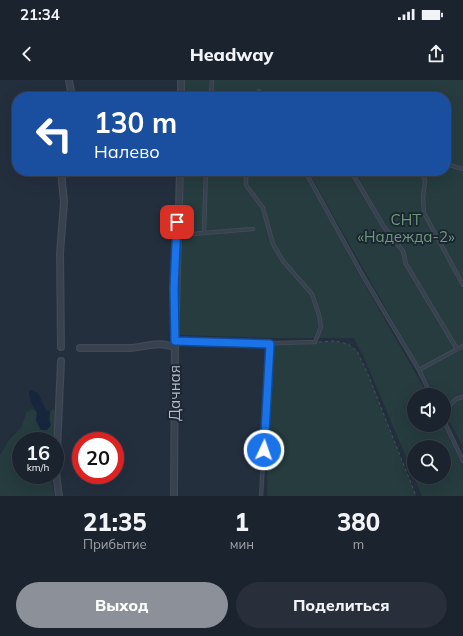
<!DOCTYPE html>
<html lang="ru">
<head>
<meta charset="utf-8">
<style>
	body { margin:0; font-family:Mulish,sans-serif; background:#282f3a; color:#f1f3f6; height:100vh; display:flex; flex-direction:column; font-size:15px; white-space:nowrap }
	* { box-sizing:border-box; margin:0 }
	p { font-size:13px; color:#a0a4aa }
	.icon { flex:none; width:22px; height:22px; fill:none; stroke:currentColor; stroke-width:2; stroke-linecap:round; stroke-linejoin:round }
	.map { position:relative; height:416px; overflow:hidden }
	.panel { display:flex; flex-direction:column; background:#1b232e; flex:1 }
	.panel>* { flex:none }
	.guide { position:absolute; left:12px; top:12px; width:439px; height:84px; border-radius:16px; box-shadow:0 4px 16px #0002,0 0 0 1px #39404a; background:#1a4fa0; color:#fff; overflow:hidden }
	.fabs { position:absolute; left:407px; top:308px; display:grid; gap:8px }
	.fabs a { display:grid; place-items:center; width:44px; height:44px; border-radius:50%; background:#1b232e; box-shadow:0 4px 16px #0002,0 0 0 1px #39404a; font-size:20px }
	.speed { position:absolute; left:12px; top:352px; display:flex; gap:8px; font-size:20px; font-weight:700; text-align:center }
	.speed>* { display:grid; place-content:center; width:52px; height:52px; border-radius:50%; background:#1b232e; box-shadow:0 4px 16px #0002,0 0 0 1px #39404a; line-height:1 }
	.speed small { font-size:10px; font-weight:400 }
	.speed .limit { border:6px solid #d22; background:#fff; color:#111 }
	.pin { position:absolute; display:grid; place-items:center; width:34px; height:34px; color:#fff; margin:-17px; border-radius:8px; box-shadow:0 2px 6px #0006 }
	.me { position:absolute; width:44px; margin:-22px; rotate:3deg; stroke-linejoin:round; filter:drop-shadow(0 0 3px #0008) }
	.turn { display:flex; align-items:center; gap:14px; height:84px; padding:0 16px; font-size:18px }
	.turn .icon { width:52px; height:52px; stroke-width:2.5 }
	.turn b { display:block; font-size:28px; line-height:34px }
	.eta { display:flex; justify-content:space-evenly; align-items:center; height:68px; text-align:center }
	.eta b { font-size:24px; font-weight:800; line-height:28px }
	.action { display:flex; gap:8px; margin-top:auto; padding:8px 16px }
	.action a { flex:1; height:46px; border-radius:24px; background:#8c9099; color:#fff; font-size:16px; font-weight:800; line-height:46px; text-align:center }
	.action a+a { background:#282f3a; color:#f1f3f6 }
	.status { display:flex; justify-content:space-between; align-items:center; height:28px; padding:0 20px; background:#1b232e; direction:ltr }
	.status svg { height:11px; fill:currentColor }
	header { display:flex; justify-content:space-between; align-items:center; height:52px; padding:0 16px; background:#1b232e; font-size:18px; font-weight:800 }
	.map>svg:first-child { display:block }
</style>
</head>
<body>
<div class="status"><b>21:34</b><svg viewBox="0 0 49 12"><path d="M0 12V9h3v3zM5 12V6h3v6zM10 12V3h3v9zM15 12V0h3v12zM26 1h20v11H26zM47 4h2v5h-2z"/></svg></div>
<header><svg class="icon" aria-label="back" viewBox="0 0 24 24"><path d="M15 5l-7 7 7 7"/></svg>Headway<svg class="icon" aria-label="share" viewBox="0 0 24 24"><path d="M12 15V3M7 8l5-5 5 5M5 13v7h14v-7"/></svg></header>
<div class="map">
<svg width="463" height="416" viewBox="0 0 463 416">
	<rect width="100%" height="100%" fill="#242f3e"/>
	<path fill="#263c3f" d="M183,0H463V367L444,330V315H435L308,91H446V17H185Z
		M184,91H304L310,99L332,144L361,198L428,315H414V345H443L463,387V416H422L414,397H444V367H414V396L366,282L354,258H274L180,255V188Z
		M335,261L348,264L357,271L367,292L416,416H267L270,264Z
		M32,329L37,332L36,341L38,344L51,345C49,339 48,334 52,329L56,331L55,346V362L21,361V395H50V400L52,404L54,416H0V375L9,360L22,346L26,333Z"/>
	<path fill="#17263c" d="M30,310L38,313L46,330L50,332L49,340L51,345L47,350H41L36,341L37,332C32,326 29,319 29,311Z"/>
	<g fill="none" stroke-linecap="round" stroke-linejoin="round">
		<g stroke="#414a57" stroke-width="4.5">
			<path id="lane" d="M211,17L212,0
				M259,17V11
				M446,84L463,89
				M305,91L363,196L419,290L431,315
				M351,91L384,147L403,171L406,184L457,269
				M422,91L425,101L423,117L424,133L463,205
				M204,152L206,91
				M179,155L253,149
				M176,261L243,264L315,262L321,247L319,235L312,214L283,181L273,164L263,128L246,105V91
				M419,290L463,266
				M444,338L448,331L449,326L456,319L463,317
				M444,341L463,381
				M261,416L270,264"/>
		</g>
		<g stroke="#414a57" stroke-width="8">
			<path id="street" d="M69,0L71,12L70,17
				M181,0V17
				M61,91L64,122L60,173L61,267
				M80,268C97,268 113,268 130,268C146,267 160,260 175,268
				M59,416L56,393L61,281
				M174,416L175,268L180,91"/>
		</g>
		<path stroke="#3f5557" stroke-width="1" stroke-dasharray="3 3" stroke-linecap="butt" d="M319,262L335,261L348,264L357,271L367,292L416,416"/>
		<use href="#lane" stroke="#38414e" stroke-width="2.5"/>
		<use href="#street" stroke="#38414e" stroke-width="5.5"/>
	</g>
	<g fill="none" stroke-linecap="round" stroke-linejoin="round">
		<g stroke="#114b97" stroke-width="10">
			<path id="route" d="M177,142L174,209L175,261L270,264L264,370"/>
		</g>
		<use href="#route" stroke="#1a73e8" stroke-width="7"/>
	</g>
	<g text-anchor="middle" stroke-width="4" stroke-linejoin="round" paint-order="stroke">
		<g font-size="15" fill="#6b9a76" stroke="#1d2633">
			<text x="406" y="145">СНТ<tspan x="406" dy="17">«Надежда-2»</tspan></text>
		</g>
		<g font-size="15" fill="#b4bcc9" stroke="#1d2633">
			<text transform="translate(175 313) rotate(-90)" y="5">Дачная</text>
		</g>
	</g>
</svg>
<div class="fabs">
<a><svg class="icon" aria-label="sound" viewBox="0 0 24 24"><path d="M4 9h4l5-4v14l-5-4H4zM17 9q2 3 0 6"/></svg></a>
<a><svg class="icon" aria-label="search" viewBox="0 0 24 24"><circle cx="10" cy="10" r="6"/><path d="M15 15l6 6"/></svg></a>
</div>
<div class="speed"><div>16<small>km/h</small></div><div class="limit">20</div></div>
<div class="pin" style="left:177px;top:142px;background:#d93025"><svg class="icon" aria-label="arrive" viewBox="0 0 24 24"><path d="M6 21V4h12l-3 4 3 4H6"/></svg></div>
<svg class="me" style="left:264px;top:370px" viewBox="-20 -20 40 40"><circle r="17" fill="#1a73e8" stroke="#fff" stroke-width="3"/><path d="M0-11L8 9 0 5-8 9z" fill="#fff"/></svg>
<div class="guide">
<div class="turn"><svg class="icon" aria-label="left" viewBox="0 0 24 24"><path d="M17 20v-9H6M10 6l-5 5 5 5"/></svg><div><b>130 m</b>Налево</div></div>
</div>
</div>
<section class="panel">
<div class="eta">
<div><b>21:35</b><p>Прибытие</p></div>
<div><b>1</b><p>мин</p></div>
<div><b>380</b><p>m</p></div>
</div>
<div class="action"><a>Выход</a><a>Поделиться</a></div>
</section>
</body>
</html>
